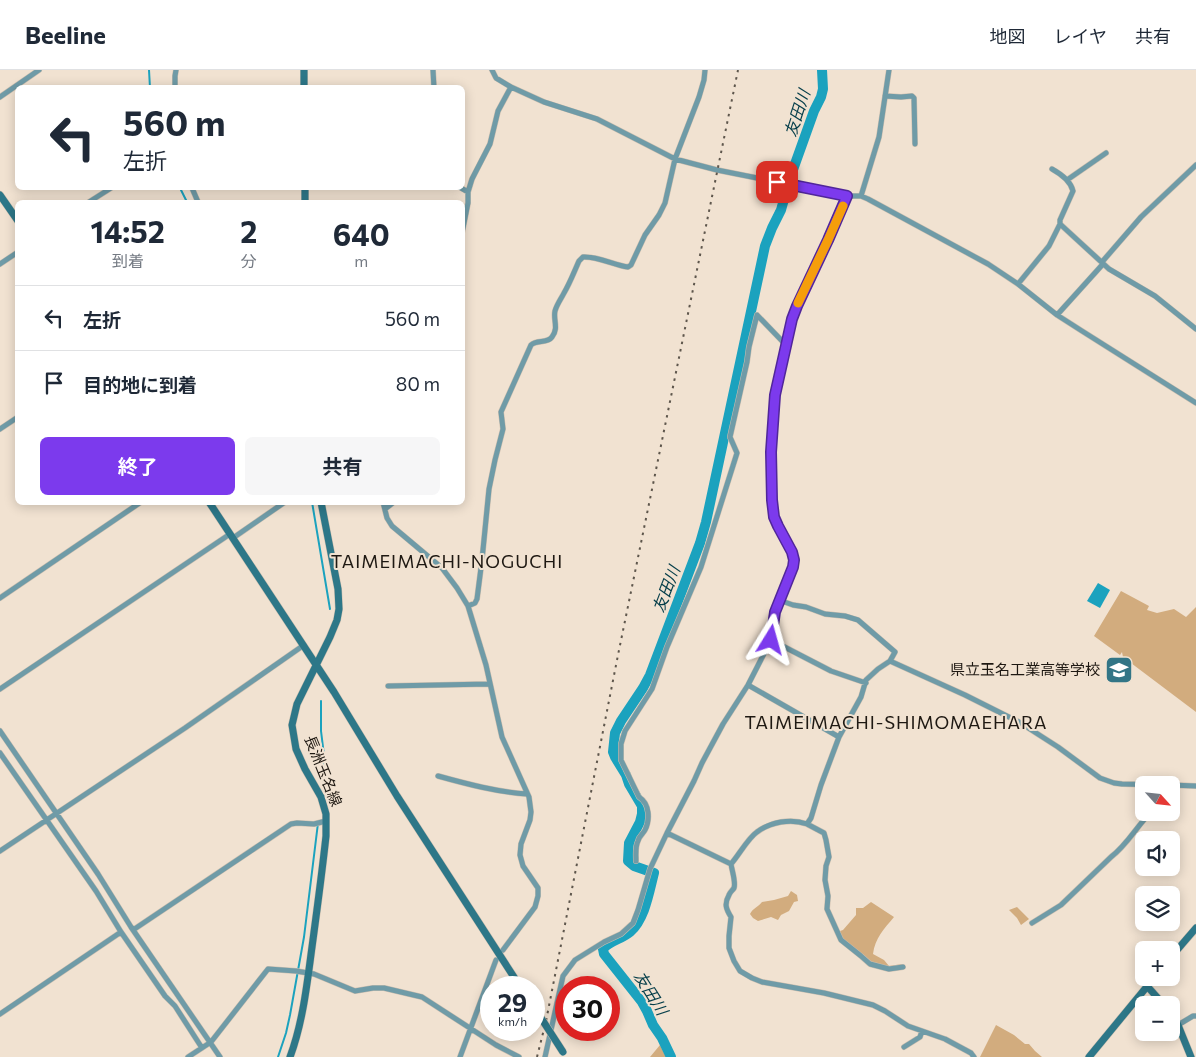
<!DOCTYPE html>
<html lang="ja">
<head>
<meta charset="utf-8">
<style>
	body { margin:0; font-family:Commissioner,"Noto Sans JP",sans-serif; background:#f6f6f7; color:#1f2937; height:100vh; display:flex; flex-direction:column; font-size:19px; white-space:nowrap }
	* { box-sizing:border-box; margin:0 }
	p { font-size:16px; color:#747a83 }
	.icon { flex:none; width:28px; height:28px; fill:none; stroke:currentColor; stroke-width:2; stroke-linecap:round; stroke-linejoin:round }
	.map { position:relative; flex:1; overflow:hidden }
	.side { position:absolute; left:15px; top:130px; width:450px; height:305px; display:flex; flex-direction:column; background:#fff; border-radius:8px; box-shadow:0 2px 12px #0003 }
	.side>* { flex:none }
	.guide { position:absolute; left:15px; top:15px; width:450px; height:105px; border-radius:8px; box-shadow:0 2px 12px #0003; background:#fff; color:#1f2937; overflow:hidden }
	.needle { width:32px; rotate:117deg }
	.fabs { position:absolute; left:1135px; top:706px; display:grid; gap:10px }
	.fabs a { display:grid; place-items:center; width:45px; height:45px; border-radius:8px; background:#fff; box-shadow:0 2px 12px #0003; font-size:25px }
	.speed { position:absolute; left:480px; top:906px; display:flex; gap:10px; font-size:25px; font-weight:700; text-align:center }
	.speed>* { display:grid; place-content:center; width:65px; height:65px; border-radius:50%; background:#fff; box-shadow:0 2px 12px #0003; line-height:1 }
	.speed small { font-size:12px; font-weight:400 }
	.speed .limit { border:8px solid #d22; background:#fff; color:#111 }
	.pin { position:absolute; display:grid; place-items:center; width:42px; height:42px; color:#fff; margin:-21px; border-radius:10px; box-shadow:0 2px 8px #0006 }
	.me { position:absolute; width:55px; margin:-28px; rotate:8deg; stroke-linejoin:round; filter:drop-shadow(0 0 4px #0008) }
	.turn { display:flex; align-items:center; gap:18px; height:105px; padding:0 25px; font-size:22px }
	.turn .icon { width:65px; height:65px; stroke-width:2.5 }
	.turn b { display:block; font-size:35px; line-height:42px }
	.eta { display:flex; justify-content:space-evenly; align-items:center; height:85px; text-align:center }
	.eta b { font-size:30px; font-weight:700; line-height:35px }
	.action { display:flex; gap:10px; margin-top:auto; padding:10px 25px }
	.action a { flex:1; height:58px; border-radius:8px; background:#7c3aed; color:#fff; font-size:20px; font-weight:700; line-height:58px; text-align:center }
	.action a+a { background:#f6f6f7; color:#1f2937 }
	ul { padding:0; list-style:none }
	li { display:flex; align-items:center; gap:15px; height:65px; padding:0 25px; border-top:1px solid #e0e1e3 }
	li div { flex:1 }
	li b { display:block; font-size:19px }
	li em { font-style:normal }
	header { display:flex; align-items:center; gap:30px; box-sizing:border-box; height:70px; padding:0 25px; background:#fff; border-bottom:1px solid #e0e1e3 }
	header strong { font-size:24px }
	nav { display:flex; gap:28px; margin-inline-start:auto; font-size:18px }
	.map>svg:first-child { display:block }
</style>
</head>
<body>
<header>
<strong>Beeline</strong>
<nav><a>地図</a><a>レイヤ</a><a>共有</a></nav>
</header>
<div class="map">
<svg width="1196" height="987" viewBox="0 0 1196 987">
	<rect width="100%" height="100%" fill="#f1e2d1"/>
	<path fill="#d2ac7e" d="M1121,521L1149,536L1147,540L1157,543L1174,539L1186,547L1196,537V642L1123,587L1122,582L1120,585L1094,566Z
		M791,821L797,825L798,831L794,832L789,841L781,845L778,850L771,847L758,851L753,848L750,844C753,838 758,837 762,832L774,830L788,826Z
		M871,832L894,847C884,859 875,868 873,884L884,890L889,896L903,894V896L888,898L871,893L842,869L840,861L843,860L856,845V838H863Z
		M1017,837L1029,849L1021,855L1017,848L1009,840Z
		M996,955L1014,965L1025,974H1029L1035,981L1042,987H980Z
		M660,975L666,987H650Z"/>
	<path fill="#1ba2be" d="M1098,513L1110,520L1100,538L1087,531Z"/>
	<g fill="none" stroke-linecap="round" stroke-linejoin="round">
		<path stroke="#1ba2be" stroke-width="2" d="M149,0L150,18
			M180,118L187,132
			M312,432L330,539
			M321,631V661L324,685L323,711
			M278,987L286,963L290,945L304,867L318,753"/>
		<path stroke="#1ba2be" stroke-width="10" d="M671,987L662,968L653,955L647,941L642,932L604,884L603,879C609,871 622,869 630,862C645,849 649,822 654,803L634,796L628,791L629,773L640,752L642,744V736L629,714L626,705L615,687L613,682L615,663L621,651L643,618L650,605L700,473L706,452L765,176L772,158L781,140L790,108L814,41L821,27L823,19L822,0"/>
		<g stroke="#cbbeaf" stroke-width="6">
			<path id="street" d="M433,0L434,18
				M492,0L496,8L511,17L544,32L597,49L675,89L717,100L847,126H861L868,129L988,194L1018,214L1057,245L1082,261L1196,333
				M175,18V6L176,0
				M885,26L901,27L912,26L914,28L915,74
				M0,27L39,0
				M1052,99C1061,104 1071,112 1073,121L1060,150V154
				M1067,110L1106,83
				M192,118L198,132
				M461,118L468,122
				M861,126L879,67L889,0
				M89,132L111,118
				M462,163L468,133V122L472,109L490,74L498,41L511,17
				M1102,192L1141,147L1196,95
				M0,194L18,182
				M1018,214L1049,176L1060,154L1109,199L1155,226L1196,259
				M1057,245L1103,194
				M0,359L18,347
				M383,432L387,448L392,456L442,498L457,518L468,536L486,595L502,667L529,727L531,742L530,750L521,774L520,785L523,796L538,818V826L535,837L503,880
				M385,439L394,432
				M233,468L285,432
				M0,528L141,432
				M779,530L793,535L806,537L825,544L845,546L858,550L895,582L890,591L878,599L866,610L861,627L839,667L821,715L811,748L807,754C791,748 770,752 757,762C748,768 739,785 731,794C732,801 736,812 734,818C732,821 730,822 729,825C724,834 726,839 731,847L729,866V878L734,891L740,901L752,908L762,912L824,923L873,935L885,941L908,956L945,969L971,983L974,987
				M468,536L475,533L477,529L482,490L489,419L495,390L503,359L501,342L531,275C537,269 547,274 552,267C559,258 553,250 555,241C557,234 561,229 564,223C570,213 574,202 579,191L583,187C597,186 614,195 628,197L631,195L645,165L659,145L665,133L675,89L699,27L704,10L705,0
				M771,570L831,601L866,613
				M890,591L965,625L1019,652L1058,677L1100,708L1114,713L1122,714L1169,715
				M748,615L839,667
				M388,616L489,614
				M0,619L230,464
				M0,661L98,804L131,857L220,987
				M0,683L96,821L121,862L165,926L175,936L202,978
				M438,706C467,714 497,722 527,724
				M1171,715L1196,716
				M807,754L824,763L826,770L829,787L826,796L825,810L828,826L827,839L841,870L861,886L870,894L889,899L903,897
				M667,763L731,794
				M0,781L185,658L304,575
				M636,791C636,784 635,777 638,771C639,766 643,764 645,760C650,750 650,734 639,727L621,690V674L625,661L652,619L667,577L701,497L737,383L730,367L747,292L749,277L757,245L786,275
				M1032,853L1061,835L1111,787C1127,775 1137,756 1151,742
				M133,860L291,754L297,753L314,754L326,751
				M0,944L121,862
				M1178,955L1193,946H1196
				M904,977L920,967L922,961
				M188,987L211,972L268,899L296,901L314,904L355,921L373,918H384L422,927L496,975L519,987
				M460,987L496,890
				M545,987L563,906L575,890L604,872L621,864L633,853L638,840L650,799L667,763L694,711L702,693L723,654L748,615L771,570L775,542L793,497L794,491L792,482L778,456L775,447L772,430L771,382L775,325L792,249L797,236L828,170L847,126"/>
		</g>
		<g stroke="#cbbeaf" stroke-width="8">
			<path id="secondary" d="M304,0V18
				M305,118V132
				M0,125L18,151
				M209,432L334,622L397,726L521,918
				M1171,887L1196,858
				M1147,916L1164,935
				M1171,946L1178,955L1191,987
				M290,987C303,952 307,914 312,877C317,840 322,803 326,766V744L321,727L305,699L296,679L292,655L297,634L330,567L337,550L339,539L338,519L321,432
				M1089,987L1154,908"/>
		</g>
		<use href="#street" stroke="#6f9ba7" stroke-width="5"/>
		<use href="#secondary" stroke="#2d7788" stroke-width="7"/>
		<path stroke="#5e564c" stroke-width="2" stroke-dasharray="2.5 5" stroke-linecap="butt" d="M537,987L546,951L618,585L738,0"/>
		<g stroke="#cbbeaf" stroke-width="8" stroke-linecap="butt">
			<path id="secondary-bridge" d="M534,937L563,982"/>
		</g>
		<use href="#secondary-bridge" stroke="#2d7788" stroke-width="7"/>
	</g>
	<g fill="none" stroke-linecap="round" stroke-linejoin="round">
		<g stroke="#51269a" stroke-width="12">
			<path id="route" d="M771,570L775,542L793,497L794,490L792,482L778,456L774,447L772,430L771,382L775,325L792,249L797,236L828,170L847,126L777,112"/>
		</g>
		<use href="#route" stroke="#7c3aed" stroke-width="9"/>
		<path stroke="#f59e0b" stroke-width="9" d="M798,233L828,170L843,136"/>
	</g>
	<defs>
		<g id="school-square" transform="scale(1.4375)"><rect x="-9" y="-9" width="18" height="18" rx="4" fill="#327586" stroke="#f1e2d1"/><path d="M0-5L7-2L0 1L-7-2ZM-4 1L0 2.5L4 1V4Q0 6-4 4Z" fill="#fff"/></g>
	</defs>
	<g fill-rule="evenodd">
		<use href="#school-square" x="1119" y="600"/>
	</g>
	<g text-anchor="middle" stroke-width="4" stroke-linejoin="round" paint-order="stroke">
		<g font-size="15" fill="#1e1812" stroke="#f1e2d1" text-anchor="end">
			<text x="1100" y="605">県立玉名工業高等学校</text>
		</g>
		<g font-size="15" fill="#1e1812" stroke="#f1e2d1">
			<text transform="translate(323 701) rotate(68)" y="5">長洲玉名線</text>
		</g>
		<g font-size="16" font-style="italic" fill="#043d49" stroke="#f1e2d1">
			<text transform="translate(797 43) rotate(-72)" y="6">友田川</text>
			<text transform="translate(666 519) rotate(-69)" y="6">友田川</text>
			<text transform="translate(651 923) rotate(58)" y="6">友田川</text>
		</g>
		<g font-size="18" letter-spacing="1" fill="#1e1812" stroke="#f1e2d1">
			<text x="447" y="498">TAIMEIMACHI-NOGUCHI</text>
			<text x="896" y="659">TAIMEIMACHI-SHIMOMAEHARA</text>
		</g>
	</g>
</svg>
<div class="fabs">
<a><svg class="needle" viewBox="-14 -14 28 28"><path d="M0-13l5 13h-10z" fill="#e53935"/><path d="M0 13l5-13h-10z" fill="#747a83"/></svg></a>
<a><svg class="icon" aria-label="sound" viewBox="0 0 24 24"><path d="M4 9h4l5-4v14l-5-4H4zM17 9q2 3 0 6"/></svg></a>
<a><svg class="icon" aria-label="layers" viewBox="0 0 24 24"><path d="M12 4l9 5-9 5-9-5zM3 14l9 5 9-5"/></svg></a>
<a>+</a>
<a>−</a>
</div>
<div class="speed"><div>29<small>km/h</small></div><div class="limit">30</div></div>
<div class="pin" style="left:777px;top:112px;background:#d93025"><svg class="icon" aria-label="arrive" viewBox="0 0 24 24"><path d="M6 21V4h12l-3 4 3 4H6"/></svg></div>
<svg class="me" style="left:771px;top:570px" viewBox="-20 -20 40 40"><path d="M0-17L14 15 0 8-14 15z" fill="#7c3aed" stroke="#fff" stroke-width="4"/></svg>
<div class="guide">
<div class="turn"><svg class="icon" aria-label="left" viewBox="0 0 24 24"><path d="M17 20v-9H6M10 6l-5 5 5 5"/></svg><div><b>560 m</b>左折</div></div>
</div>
<section class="side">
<div class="eta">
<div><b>14:52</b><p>到着</p></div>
<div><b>2</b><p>分</p></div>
<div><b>640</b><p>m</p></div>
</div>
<ul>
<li><svg class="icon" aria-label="left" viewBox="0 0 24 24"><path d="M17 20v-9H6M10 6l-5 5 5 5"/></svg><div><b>左折</b></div><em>560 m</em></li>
<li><svg class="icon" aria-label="arrive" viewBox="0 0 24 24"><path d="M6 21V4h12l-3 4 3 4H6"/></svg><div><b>目的地に到着</b></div><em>80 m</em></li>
</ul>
<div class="action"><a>終了</a><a>共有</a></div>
</section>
</div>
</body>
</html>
